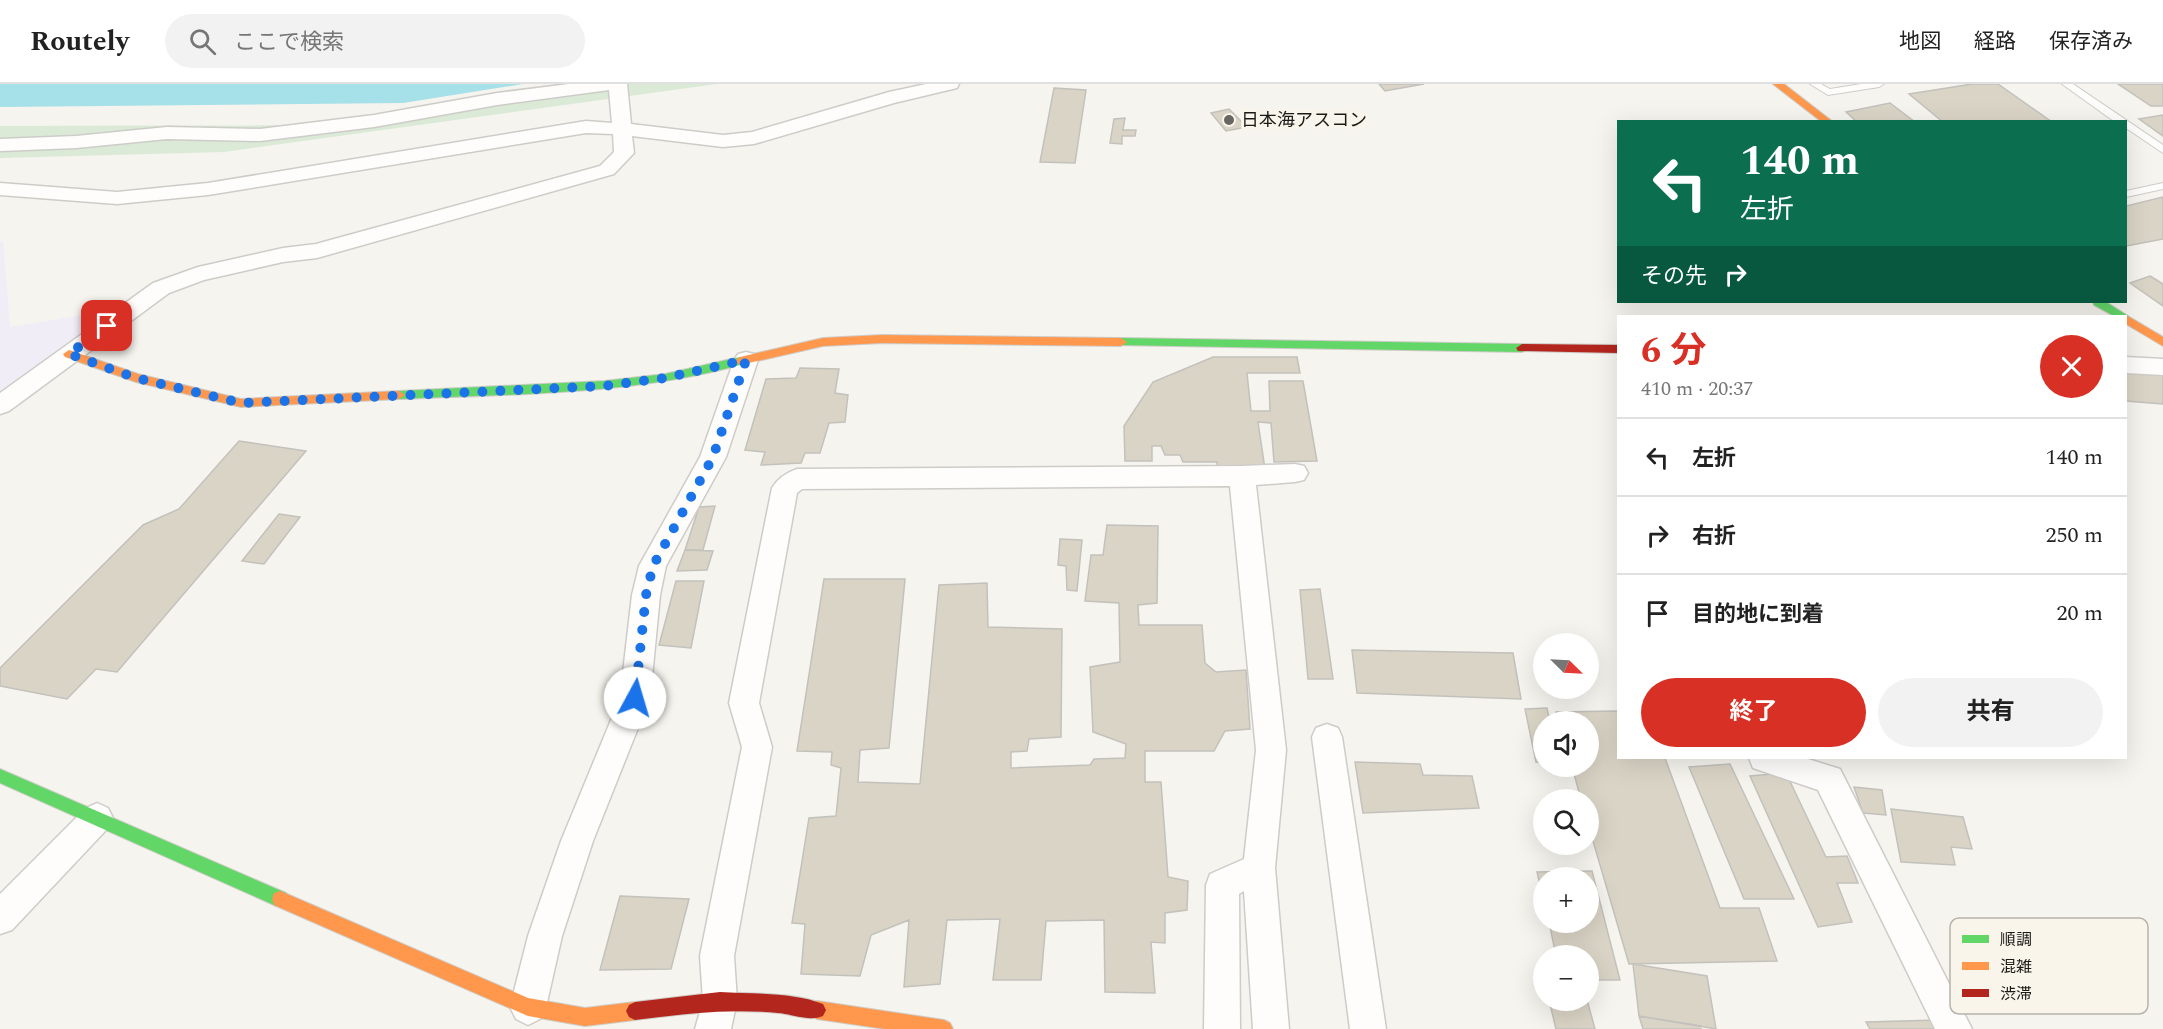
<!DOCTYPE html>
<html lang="ja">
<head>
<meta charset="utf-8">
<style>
	body { margin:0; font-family:Spectral,"Noto Sans JP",serif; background:#f2f2f2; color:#222; height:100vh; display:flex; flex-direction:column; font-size:22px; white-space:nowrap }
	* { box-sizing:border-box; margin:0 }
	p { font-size:20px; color:#767676 }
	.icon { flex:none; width:33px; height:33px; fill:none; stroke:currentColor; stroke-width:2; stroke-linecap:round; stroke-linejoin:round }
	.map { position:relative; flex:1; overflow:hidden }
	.panel { position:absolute; left:1617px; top:231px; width:510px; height:444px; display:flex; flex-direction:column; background:#fff; border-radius:0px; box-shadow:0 6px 24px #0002 }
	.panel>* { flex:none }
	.guide { position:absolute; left:1617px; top:36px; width:510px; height:183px; border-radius:0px; box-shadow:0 6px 24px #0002; background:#0b6e4f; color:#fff; overflow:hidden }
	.needle { width:39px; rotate:114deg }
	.buttons { position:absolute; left:1533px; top:549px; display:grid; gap:12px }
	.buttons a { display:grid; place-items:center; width:66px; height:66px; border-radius:50%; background:#fff; box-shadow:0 6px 24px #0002; font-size:30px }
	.pin { position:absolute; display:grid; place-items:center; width:51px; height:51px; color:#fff; margin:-26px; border-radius:12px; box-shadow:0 3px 9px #0006 }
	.me { position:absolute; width:66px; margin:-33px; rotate:6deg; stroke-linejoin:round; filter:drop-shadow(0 0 4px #0008) }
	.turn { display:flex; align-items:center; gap:21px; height:126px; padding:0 24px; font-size:27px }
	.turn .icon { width:78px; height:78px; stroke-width:2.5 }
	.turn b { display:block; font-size:42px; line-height:51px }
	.then { display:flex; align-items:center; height:57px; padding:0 24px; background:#0003; gap:12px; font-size:22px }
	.round { display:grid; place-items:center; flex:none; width:63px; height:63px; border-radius:32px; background:#f2f2f2 }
	.head { display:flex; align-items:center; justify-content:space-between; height:102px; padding:0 24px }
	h1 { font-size:36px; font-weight:700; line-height:45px; color:#d93025 }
	.cta { display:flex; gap:12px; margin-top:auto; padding:12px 24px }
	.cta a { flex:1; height:69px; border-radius:36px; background:#d93025; color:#fff; font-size:24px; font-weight:700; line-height:69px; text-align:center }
	.cta a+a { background:#f2f2f2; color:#222 }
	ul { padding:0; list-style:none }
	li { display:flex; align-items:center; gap:18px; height:78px; padding:0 24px; border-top:2px solid #e0e0e0 }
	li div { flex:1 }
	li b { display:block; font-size:22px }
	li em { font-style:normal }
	header { display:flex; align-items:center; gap:36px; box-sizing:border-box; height:84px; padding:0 30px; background:#fff; border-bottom:2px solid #e0e0e0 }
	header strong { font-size:28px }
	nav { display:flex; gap:33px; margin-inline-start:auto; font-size:21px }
	.search { width:420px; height:54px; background:#f2f2f2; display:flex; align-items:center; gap:15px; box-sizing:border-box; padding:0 21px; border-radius:33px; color:#767676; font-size:22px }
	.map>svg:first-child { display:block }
</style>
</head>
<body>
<header>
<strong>Routely</strong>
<div class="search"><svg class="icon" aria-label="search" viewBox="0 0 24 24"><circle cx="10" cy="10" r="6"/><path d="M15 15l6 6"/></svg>ここで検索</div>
<nav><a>地図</a><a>経路</a><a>保存済み</a></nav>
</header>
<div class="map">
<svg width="2163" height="945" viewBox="0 0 2163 945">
	<rect width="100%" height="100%" fill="#f6f4ee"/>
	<path fill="#f0edf7" d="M0,157H3L10,243L120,225L0,314Z"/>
	<path fill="#daead7" d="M618,0H717L224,68L0,74V42L345,41Z"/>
	<path fill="#a6e0e8" d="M0,0H523L403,19L0,23Z"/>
	<path fill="#dad4c6" stroke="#c2c1bc" stroke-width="1.5" d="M1379,0H1424L1385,7Z
		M1972,0H1998L2052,38H1943L1909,10Z
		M2118,0H2163V22H2151Z
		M1054,4L1086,6L1075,79L1040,78Z
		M1890,19L1915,38H1857L1846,28Z
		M1229,25L1247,43L1226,47L1211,29Z
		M2163,31V52L2139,35Z
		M1125,34L1123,46H1136L1135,52H1122V60L1110,59L1114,35Z
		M2163,113V155L2126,162V122Z
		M2150,192L2163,200V222L2130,199Z
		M1213,273H1297L1300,289H1247L1251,327H1270L1269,297H1303L1317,377L1274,378L1271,339L1258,338L1265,385H1217V378H1183L1180,371H1165L1161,362H1152V377H1125L1124,342L1153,298Z
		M800,284L839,285L835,309L848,311L845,338L829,339L820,369H805L801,379L761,381L765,368L745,366L766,295L796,294Z
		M2126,287L2163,290V320L2126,317Z
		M239,357L306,367L117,588L96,585L67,615L0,602V584L143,441L179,425Z
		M715,422L703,466H685L699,423Z
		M279,430L300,433L264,480L242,477Z
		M1107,441L1158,442L1157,519L1138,521L1139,541H1202L1205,579L1216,588L1246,586L1250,645L1225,647L1214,667H1145V698H1161L1168,793L1188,797L1187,826L1165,829V859L1151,858L1155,909L1105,908L1104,836L1046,837L1041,896H993L1000,835L947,836L940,900L904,903L909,836L871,851L860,892L801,890L805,840L792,839L809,734L836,732L841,684L831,681L832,668L797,667L824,495H905L889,664L860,666L858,698L920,700L939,501L987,499L988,543L1062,545L1061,653L1029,655L1027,667L1011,668V684L1090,681L1094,675L1125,674L1126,660L1093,648L1090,583L1120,578L1119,519L1085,517L1091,471H1103Z
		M1060,455L1082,456L1077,507L1067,506L1066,482L1058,481Z
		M685,466L713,467L707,486L677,487Z
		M676,497H704L691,564L659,561Z
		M1320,505L1333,595H1308L1300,506Z
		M1352,566L1513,569L1521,615L1357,609Z
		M1547,624L1550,638H1544V679L1536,678L1525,625Z
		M1618,627V674H1665L1720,824H1759L1777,877L1629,880L1588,740V716H1581L1572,682H1588V638H1558L1556,628Z
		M1355,678L1420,680L1423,691L1472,692L1479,724L1363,729Z
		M1730,680L1794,815H1744L1689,683Z
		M1786,689L1826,773L1847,772L1858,799H1837L1852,838L1818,843L1750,692Z
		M1854,703L1882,706L1886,731L1863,729Z
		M1891,725L1963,733L1972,765L1951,763L1955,781L1901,778Z
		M1592,787L1620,896H1588V872H1556L1549,838H1588V794H1544V817L1537,788Z
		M620,812L689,815L671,885L600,886Z
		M1633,880L1707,892L1716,945L1639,932Z
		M1549,916H1587L1595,945H1556Z
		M1639,932L1701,942V945H1643Z
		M1939,936L1944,945H1870L1866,938Z"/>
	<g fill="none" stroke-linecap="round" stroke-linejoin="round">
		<g stroke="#ceccc8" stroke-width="2">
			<path id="lane" d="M1810,0H1821L1830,5L1861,0H1884L1879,3L1828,11Z
				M2062,0H2073L2163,61V69L2126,44V38H2115Z
				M2163,99V105L2126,113V107Z"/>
		</g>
		<g stroke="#ceccc8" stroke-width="3">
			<path id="street" d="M569,0H627L631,40L723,51L752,48L889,8L926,0H959L957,4L894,19L754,60L723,63L632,52L634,69L614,90L317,174L283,178L204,196L169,209L9,327L0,330V309L153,199L198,183L283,164L316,160L600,82L614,68L613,50L586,49L208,111L117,120L0,111V99L117,108L208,99L586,37L612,39L609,6L497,21L374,43L260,57L167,55L76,64L0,67V55L76,52L167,43L260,45L374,31L497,9Z
				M746,268L754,270L758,276L726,373L666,482L660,511L650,614L593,757L562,852L546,923L540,935L528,941L516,935L510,923L528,852L561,757L620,614L632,511L639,482L700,373L734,276L738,270Z
				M2126,273L2163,275V291L2126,289Z
				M1295,380L1304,382L1308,389L1304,396L1295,398L1256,401L1286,666L1275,784L1289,945H1253L1244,807L1239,810L1240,945H1204L1206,801L1210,790L1244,775L1256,666L1230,402L802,405L797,409L759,619L772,663L734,872L737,917L731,945H695L703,917L700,872L742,663L729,619L772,404C778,394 786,389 797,385L1242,382Z
				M1327,640L1338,644L1342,653L1386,945H1350L1312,653L1316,644Z
				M1749,674H1805L1840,685L1972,945H1935L1818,706L1753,684Z
				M97,719L108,724L113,734L108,744L12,846L0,850V810L86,724Z"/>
		</g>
		<g stroke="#ceccc8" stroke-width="2">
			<path id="fast" d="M2093,218H2106L2128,232L2126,235V232H2114L2094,221Z
				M1121,254L1522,260L1528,264L1522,268L1117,261L1115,258L1117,255Z
				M740,273L746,277L744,280C632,311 514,310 399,315L393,311L399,307L604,297L665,290Z
				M0,685L286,809L288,815L286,821L280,823L274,821L0,699Z"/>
		</g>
		<g stroke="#ceccc8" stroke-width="2">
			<path id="slow" d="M1773,0H1784L1833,38H1822Z
				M2126,231L2163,253V262L2126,240V232H2122Z
				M882,251L1121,254L1127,258L1121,262L882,259L823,262L740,281L734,277L740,273L823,254Z
				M69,266L138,290L241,315L399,307L405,311L399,315L241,323L136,298L65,273L63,270Z
				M280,807L528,914L585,924L635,918L641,921L644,927L641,933L635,936L585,942L528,932L274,821L272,815L274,809Z
				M817,917L944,936L950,939L953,945H885L817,935L811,932L808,926L811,920Z"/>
		</g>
		<g stroke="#ceccc8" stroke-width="2">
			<path id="jam" d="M1522,260L1618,261V269L1518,267L1516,264Z
				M720,908C751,910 794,908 823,920L826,926L823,932C810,938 792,930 778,929C729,924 683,930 635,936L629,933L626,927L629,921L635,918Z"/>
		</g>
		<use href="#lane" fill="#fefdfc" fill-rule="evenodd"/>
		<use href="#street" fill="#fefdfc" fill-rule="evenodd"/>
		<use href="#fast" fill="#63d668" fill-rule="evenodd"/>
		<use href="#slow" fill="#ff974d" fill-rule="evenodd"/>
		<use href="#jam" fill="#b3261e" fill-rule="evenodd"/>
	</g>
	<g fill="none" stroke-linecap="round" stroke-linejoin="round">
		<path stroke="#1a73e8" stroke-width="10" stroke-dasharray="0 18" d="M107,242L69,270L136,294L241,319L604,302L665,294L746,276L713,373L653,482L646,511L635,614"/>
	</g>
	<circle fill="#686662" stroke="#f9f5eb" stroke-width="2" cx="1229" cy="36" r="6"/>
	<g text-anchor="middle" stroke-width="6" stroke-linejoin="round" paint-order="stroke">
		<g font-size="18" fill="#1b1a16" stroke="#f9f5eb" text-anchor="start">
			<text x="1241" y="42">日本海アスコン</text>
		</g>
	</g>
	<rect x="1950" y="834" width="198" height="96" rx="9" fill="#f9f5eb" stroke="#b6b3ab" stroke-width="1.5"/>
	<rect x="1962" y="851" width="27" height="8" fill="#63d668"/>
	<rect x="1962" y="878" width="27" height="8" fill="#ff974d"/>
	<rect x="1962" y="905" width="27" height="8" fill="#b3261e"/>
	<g font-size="16" fill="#1b1a16">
		<text x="2000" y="861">順調</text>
		<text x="2000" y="888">混雑</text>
		<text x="2000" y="915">渋滞</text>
	</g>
</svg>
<div class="buttons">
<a><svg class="needle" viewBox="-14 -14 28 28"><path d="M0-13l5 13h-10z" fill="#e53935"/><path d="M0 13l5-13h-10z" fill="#767676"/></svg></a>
<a><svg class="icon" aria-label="sound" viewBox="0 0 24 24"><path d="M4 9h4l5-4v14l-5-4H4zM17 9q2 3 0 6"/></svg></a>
<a><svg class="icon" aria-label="search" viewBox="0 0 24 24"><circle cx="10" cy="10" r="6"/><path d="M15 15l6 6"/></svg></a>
<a>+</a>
<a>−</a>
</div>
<div class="pin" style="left:107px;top:242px;background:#d93025"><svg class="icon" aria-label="arrive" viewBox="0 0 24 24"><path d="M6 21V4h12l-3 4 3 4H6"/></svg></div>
<svg class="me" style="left:635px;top:614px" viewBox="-20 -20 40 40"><circle r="19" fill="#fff"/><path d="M0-13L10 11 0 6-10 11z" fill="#1a73e8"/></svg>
<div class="guide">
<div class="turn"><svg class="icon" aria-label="left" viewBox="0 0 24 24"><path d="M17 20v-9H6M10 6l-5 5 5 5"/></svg><div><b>140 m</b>左折</div></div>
<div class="then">その先<svg class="icon" aria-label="right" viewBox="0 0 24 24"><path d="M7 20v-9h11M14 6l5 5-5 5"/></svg></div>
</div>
<section class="panel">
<div class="head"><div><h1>6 分</h1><p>410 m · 20:37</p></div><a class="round" style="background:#d93025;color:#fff"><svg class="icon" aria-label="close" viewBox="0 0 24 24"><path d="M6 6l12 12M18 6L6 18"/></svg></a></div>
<ul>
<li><svg class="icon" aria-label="left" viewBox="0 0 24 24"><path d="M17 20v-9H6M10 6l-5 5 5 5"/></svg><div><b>左折</b></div><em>140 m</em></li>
<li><svg class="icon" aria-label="right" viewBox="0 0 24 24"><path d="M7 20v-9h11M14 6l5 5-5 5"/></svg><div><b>右折</b></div><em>250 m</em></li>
<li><svg class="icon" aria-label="arrive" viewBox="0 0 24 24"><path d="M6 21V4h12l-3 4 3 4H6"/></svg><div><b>目的地に到着</b></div><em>20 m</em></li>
</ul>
<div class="cta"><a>終了</a><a>共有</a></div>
</section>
</div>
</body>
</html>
